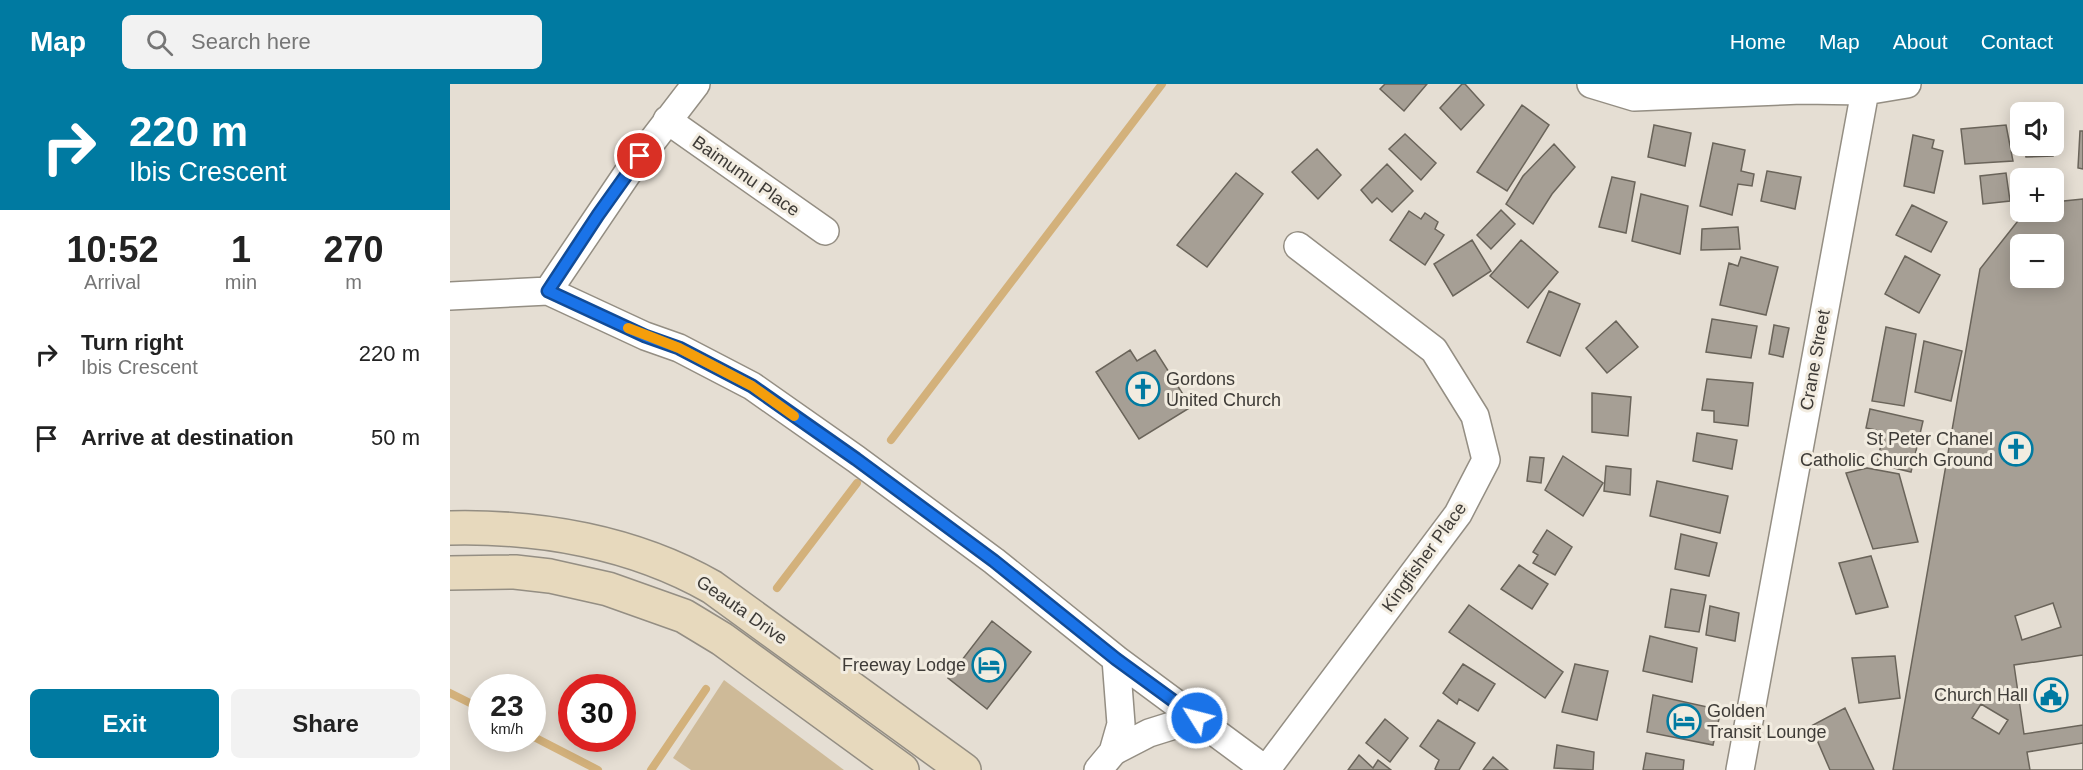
<!DOCTYPE html>
<html lang="en">
<head>
<meta charset="utf-8">
<style>
	body { margin:0; font-family:Helvetica,sans-serif; background:#f2f2f2; color:#222; height:100vh; display:flex; flex-direction:column; font-size:22px; white-space:nowrap }
	* { box-sizing:border-box; margin:0 }
	p { font-size:20px; color:#767676 }
	.icon { flex:none; width:33px; height:33px; fill:none; stroke:currentColor; stroke-width:2; stroke-linecap:round; stroke-linejoin:round }
	.map { position:relative; flex:1; overflow:hidden }
	.drawer { display:flex; flex-direction:column; background:#fff; width:450px }
	.drawer>* { flex:none }
	.hud { background:#007aa1; color:#fff; overflow:hidden }
	.fabs { position:absolute; left:1560px; top:18px; display:grid; gap:12px }
	.fabs a { display:grid; place-items:center; width:54px; height:54px; border-radius:9px; background:#fff; box-shadow:0 3px 15px #0003; font-size:30px }
	.speed { position:absolute; left:18px; top:590px; display:flex; gap:12px; font-size:30px; font-weight:700; text-align:center }
	.speed>* { display:grid; place-content:center; width:78px; height:78px; border-radius:50%; background:#fff; box-shadow:0 3px 15px #0003; line-height:1 }
	.speed small { font-size:15px; font-weight:400 }
	.speed .limit { border:9px solid #d22; background:#fff; color:#111 }
	.pin { position:absolute; display:grid; place-items:center; width:51px; height:51px; color:#fff; margin:-26px; border:3px solid #fff; border-radius:50%; box-shadow:0 2px 6px #0007 }
	.me { position:absolute; width:66px; margin:-33px; rotate:306deg; stroke-linejoin:round; filter:drop-shadow(0 0 4px #0008) }
	.turn { display:flex; align-items:center; gap:21px; height:126px; padding:0 30px; font-size:27px }
	.turn .icon { width:78px; height:78px; stroke-width:2.5 }
	.turn b { display:block; font-size:42px; line-height:51px }
	.eta { display:flex; justify-content:space-evenly; align-items:center; height:102px; text-align:center }
	.eta b { font-size:36px; font-weight:700; line-height:42px }
	.cta { display:flex; gap:12px; margin-top:auto; padding:12px 30px }
	.cta a { flex:1; height:69px; border-radius:9px; background:#007aa1; color:#fff; font-size:24px; font-weight:700; line-height:69px; text-align:center }
	.cta a+a { background:#f2f2f2; color:#222 }
	ul { padding:0; list-style:none }
	li { display:flex; align-items:center; gap:18px; height:84px; padding:0 30px }
	li div { flex:1 }
	li b { display:block; font-size:22px }
	li em { font-style:normal }
	header { display:flex; align-items:center; gap:36px; box-sizing:border-box; height:84px; padding:0 30px; background:#007aa1; color:#fff }
	header strong { font-size:28px }
	nav { display:flex; gap:33px; margin-inline-start:auto; font-size:21px }
	.search { width:420px; height:54px; background:#f2f2f2; display:flex; align-items:center; gap:15px; box-sizing:border-box; padding:0 21px; border-radius:9px; color:#767676; font-size:22px }
	main { display:flex; flex:1; min-height:0 }
	.map>svg:first-child { display:block }
</style>
</head>
<body>
<header>
<strong>Map</strong>
<div class="search"><svg class="icon" aria-label="search" viewBox="0 0 24 24"><circle cx="10" cy="10" r="6"/><path d="M15 15l6 6"/></svg>Search here</div>
<nav><a>Home</a><a>Map</a><a>About</a><a>Contact</a></nav>
</header>
<main>
<section class="drawer">
<div class="hud">
<div class="turn"><svg class="icon" aria-label="right" viewBox="0 0 24 24"><path d="M7 20v-9h11M14 6l5 5-5 5"/></svg><div><b>220 m</b>Ibis Crescent</div></div>
</div>
<div class="eta">
<div><b>10:52</b><p>Arrival</p></div>
<div><b>1</b><p>min</p></div>
<div><b>270</b><p>m</p></div>
</div>
<ul>
<li><svg class="icon" aria-label="right" viewBox="0 0 24 24"><path d="M7 20v-9h11M14 6l5 5-5 5"/></svg><div><b>Turn right</b><p>Ibis Crescent</p></div><em>220 m</em></li>
<li><svg class="icon" aria-label="arrive" viewBox="0 0 24 24"><path d="M6 21V4h12l-3 4 3 4H6"/></svg><div><b>Arrive at destination</b></div><em>50 m</em></li>
</ul>
<div class="cta"><a>Exit</a><a>Share</a></div>
</section>
<div class="map">
<svg width="1633" height="686" viewBox="0 0 1633 686">
	<rect width="100%" height="100%" fill="#e5ded3"/>
	<path fill="#ceba98" d="M274,596L394,686H241L223,674Z"/>
	<g fill="none" stroke-linecap="round" stroke-linejoin="round">
		<path stroke="#d3b17b" stroke-width="8" d="M441,356L712,0
			M327,504L407,399
			M0,609L32,625
			M82,652L148,686
			M201,686L256,605"/>
	</g>
	<path fill="#a69f95" stroke="#6a645a" stroke-width="1.5" fill-rule="evenodd" d="M935,0H977L954,27L930,5Z
		M1012,0H1015L1034,21L1011,46L990,24Z
		M1072,21L1099,41L1057,107L1027,88Z
		M1204,41L1241,49L1235,82L1198,73Z
		M1556,41L1563,77L1515,80L1511,45Z
		M1630,47H1633V85L1628,84Z
		M955,50L986,79L971,96L939,65Z
		M1463,51L1484,56L1482,64L1493,67L1484,109L1454,102Z
		M1263,59L1295,66L1291,87L1304,90L1302,102L1288,100L1282,131L1250,122Z
		M1104,60L1125,83L1102,110L1083,140L1056,120L1073,92Z
		M1574,62H1602L1603,72L1576,73Z
		M867,65L891,91L868,115L842,88Z
		M937,80L963,107L942,128L927,114L922,119L911,106Z
		M1317,87L1351,93L1345,125L1311,117Z
		M786,89L813,110L757,183L727,161Z
		M1556,89L1560,117L1533,120L1530,92Z
		M1162,93L1185,98L1176,149L1149,143Z
		M1191,110L1238,122L1230,170L1182,157Z
		M1633,115V686H1443L1530,185L1575,128H1604V118ZM1570,160H1604V194H1570Z
		M1462,121L1497,138L1481,168L1446,151Z
		M1051,126L1065,140L1041,165L1027,151Z
		M959,127L971,135L975,129L988,138L985,145L994,151L975,181L940,156Z
		M1288,143L1290,165L1251,166L1252,145Z
		M1022,156L1041,187L1003,212L984,180Z
		M1071,156L1108,188L1078,224L1040,192Z
		M1455,172L1490,191L1469,229L1435,210Z
		M1291,173L1328,183L1316,231L1270,221L1279,179L1288,182Z
		M1099,207L1130,220L1110,272L1077,258Z
		M1262,235L1307,242L1301,274L1256,268Z
		M1166,237L1188,263L1157,289L1136,264Z
		M1324,241L1339,244L1333,273L1319,270Z
		M1436,243L1466,250L1454,322L1422,317Z
		M1474,257L1512,267L1501,317L1465,308Z
		M680,266L687,277L705,266L741,323L689,355L646,288Z
		M1257,295L1303,299L1298,342L1264,338V327L1252,326Z
		M1142,309L1181,313L1178,352L1142,348Z
		M1420,325L1473,337L1461,388L1427,380L1431,360L1422,358L1426,346L1416,344Z
		M1247,349L1287,356L1282,385L1243,377Z
		M1113,372L1153,399L1133,432L1095,406Z
		M1080,373L1094,374L1091,399L1077,397Z
		M1156,382L1181,385L1180,411L1154,407Z
		M1417,384L1449,390L1468,458L1423,465L1396,389Z
		M1207,397L1278,412L1270,449L1200,432Z
		M1097,446L1122,463L1105,491L1083,479L1088,471L1083,468Z
		M1231,450L1267,459L1259,492L1225,485Z
		M1421,472L1438,523L1406,530L1389,479Z
		M1069,481L1098,500L1082,525L1051,505Z
		M1221,505L1256,511L1249,548L1215,543Z
		M1603,519L1611,543L1572,556L1565,532Z
		M1019,521L1113,588L1095,614L999,548Z
		M1260,522L1289,529L1285,557L1256,551Z
		M542,537L581,568L537,625L498,594Z
		M1200,552L1247,564L1242,598L1193,587Z
		M1633,571V641L1574,650L1564,581Z
		M1445,572L1450,614L1409,619L1402,574Z
		M1013,580L1045,600L1028,627L1009,615L1007,620L993,609Z
		M1125,580L1158,587L1147,636L1112,628Z
		M1203,611L1271,626L1263,661L1197,648Z
		M1531,620L1558,636L1549,650L1522,634Z
		M1395,624L1424,686H1380L1361,642Z
		M935,635L958,654L940,678L916,659Z
		M988,636L1025,659L1009,686H987L985,685L989,676L970,662Z
		M1633,659V686H1580L1577,668Z
		M1107,661L1144,668L1143,686L1104,684Z
		M1196,669L1234,676L1233,686H1193Z
		M909,671L923,684L928,676L941,686H898Z
		M1043,673L1058,686H1033Z"/>
	<g fill="none" stroke-linecap="round" stroke-linejoin="round">
		<g stroke="#948e83" stroke-width="30">
			<path id="minor" d="M1141,0L1184,13L1352,6L1415,7L1457,0
				M217,36L375,147
				M98,207L177,90L246,0
				M0,212L98,207L195,252L229,264L302,302L406,375L544,477L666,575L816,686
				M663,668L671,640L666,575
				M648,686L663,668L668,665L699,649L747,634
				M816,686L1008,430L1036,376L1025,332L984,266L848,162
				M1290,686L1415,7"/>
		</g>
		<g stroke="#948e83" stroke-width="36">
			<path id="secondary" d="M0,444C90,442 183,458 262,503L514,686
				M0,489L65,488L100,492L158,505L234,532L272,555L452,686"/>
		</g>
		<use href="#minor" stroke="#fff" stroke-width="27"/>
		<use href="#secondary" stroke="#e7d9bd" stroke-width="33"/>
	</g>
	<g fill="none" stroke-linecap="round" stroke-linejoin="round">
		<g stroke="#114b97" stroke-width="15">
			<path id="route" d="M190,72L148,131L98,207L195,252L229,264L302,302L406,375L544,477L666,575L747,634"/>
		</g>
		<use href="#route" stroke="#1a73e8" stroke-width="10"/>
		<path stroke="#f59e0b" stroke-width="10" d="M178,244L229,264L302,302L344,332"/>
	</g>
	<defs>
		<g id="church-ring" transform="scale(1.725)"><circle r="9.5" fill="#f2ece0" stroke="#007aa1" stroke-width="1.5"/><path d="M-1.2-6h2.4v3.5h3.3v2.4h-3.3V6h-2.4V-.1h-3.3v-2.4h3.3Z" fill="#007aa1"/></g>
		<g id="hotel-ring" transform="scale(1.725)"><circle r="9.5" fill="#f2ece0" stroke="#007aa1" stroke-width="1.5"/><path d="M-6-4.5h1.5V1H6V5H4.5V3h-9V5H-6ZM-4 0a1.8 1.8 0 1 1 3.6 0ZM.5 0V-2.5h3Q6-2.5 6 0Z" fill="#007aa1"/></g>
		<g id="civic-ring" transform="scale(1.725)"><circle r="9.5" fill="#f2ece0" stroke="#007aa1" stroke-width="1.5"/><path d="M-.6-6.5H3V-4.5H.6V-3L4-1V1h2V6H-6V1h2V-1L-.6-3ZM-1.2 2.5V6h2.4V2.5Z" fill="#007aa1"/></g>
	</defs>
	<g fill-rule="evenodd">
		<use href="#church-ring" x="693" y="305"/>
		<use href="#church-ring" x="1566" y="365"/>
		<use href="#hotel-ring" x="539" y="581"/>
		<use href="#civic-ring" x="1601" y="611"/>
		<use href="#hotel-ring" x="1234" y="637"/>
	</g>
	<g text-anchor="middle" stroke-width="6" stroke-linejoin="round" paint-order="stroke">
		<g font-size="18" fill="#3e3b37" stroke="#f2ece0">
			<text transform="translate(296 92) rotate(35)" y="6">Baimumu Place</text>
			<text transform="translate(1365 276) rotate(-80)" y="6">Crane Street</text>
			<text transform="translate(974 473) rotate(-54)" y="6">Kingfisher Place</text>
			<text transform="translate(292 526) rotate(35)" y="6">Geauta Drive</text>
		</g>
		<g font-size="18" fill="#3e3b37" stroke="#f2ece0" text-anchor="end">
			<text x="716" y="301" text-anchor="start">Gordons<tspan x="716" dy="21">United Church</tspan></text>
			<text x="1543" y="361">St Peter Chanel<tspan x="1543" dy="21">Catholic Church Ground</tspan></text>
			<text x="516" y="587">Freeway Lodge</text>
			<text x="1578" y="617">Church Hall</text>
			<text x="1257" y="633" text-anchor="start">Golden<tspan x="1257" dy="21">Transit Lounge</tspan></text>
		</g>
	</g>
</svg>
<div class="fabs">
<a><svg class="icon" aria-label="sound" viewBox="0 0 24 24"><path d="M4 9h4l5-4v14l-5-4H4zM17 9q2 3 0 6"/></svg></a>
<a>+</a>
<a>−</a>
</div>
<div class="speed"><div>23<small>km/h</small></div><div class="limit">30</div></div>
<div class="pin" style="left:190px;top:72px;background:#d93025"><svg class="icon" aria-label="arrive" viewBox="0 0 24 24"><path d="M6 21V4h12l-3 4 3 4H6"/></svg></div>
<svg class="me" style="left:747px;top:634px" viewBox="-20 -20 40 40"><circle r="17" fill="#1a73e8" stroke="#fff" stroke-width="3"/><path d="M0-11L8 9 0 5-8 9z" fill="#fff"/></svg>
</div>
</main>
</body>
</html>
